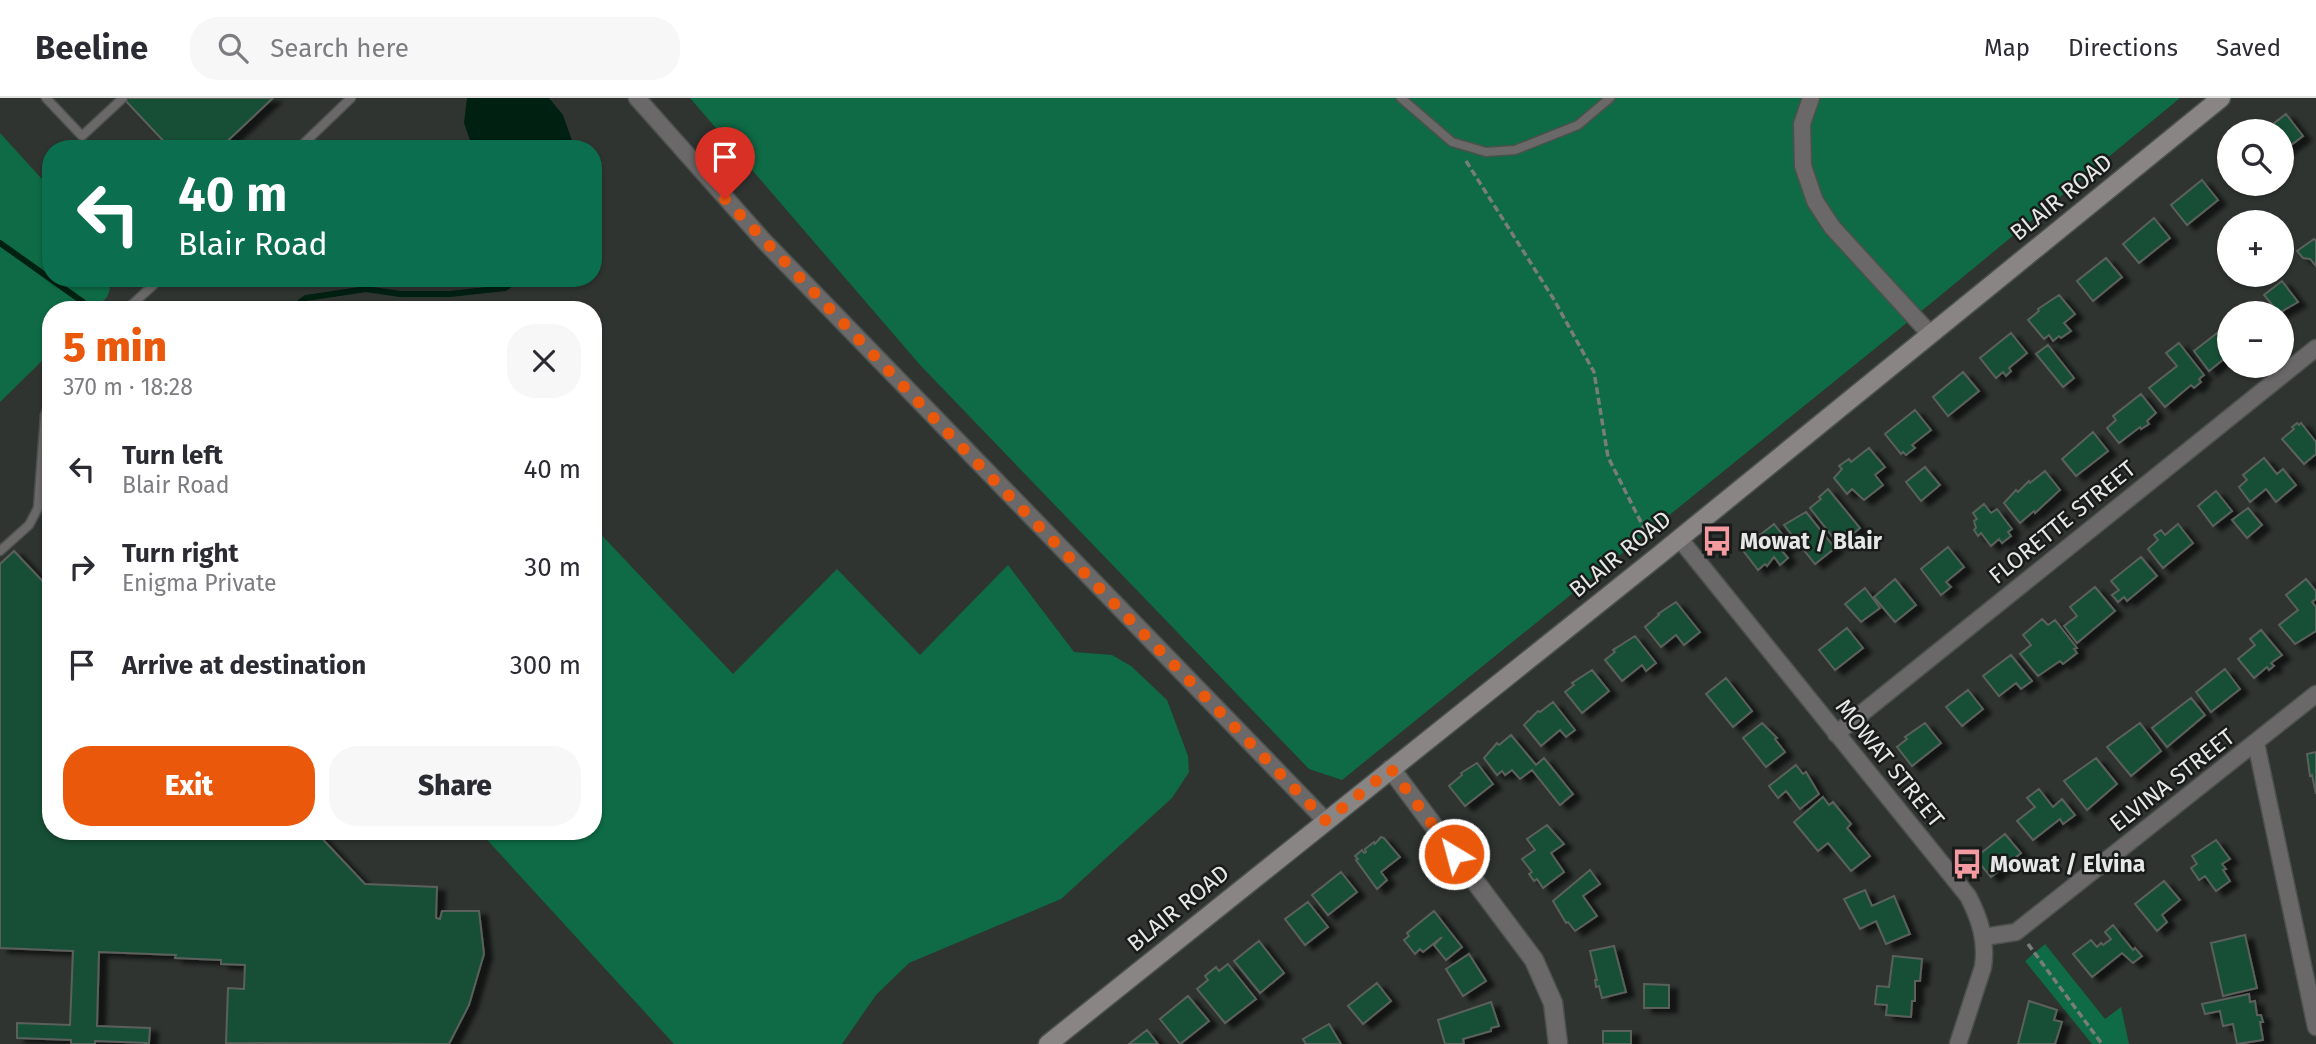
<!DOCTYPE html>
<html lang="en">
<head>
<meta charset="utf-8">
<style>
	body { margin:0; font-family:"Fira Sans",sans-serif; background:#f7f7f7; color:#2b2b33; height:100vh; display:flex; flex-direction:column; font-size:26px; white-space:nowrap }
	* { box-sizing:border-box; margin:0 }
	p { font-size:23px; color:#7c7c81 }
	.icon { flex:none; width:38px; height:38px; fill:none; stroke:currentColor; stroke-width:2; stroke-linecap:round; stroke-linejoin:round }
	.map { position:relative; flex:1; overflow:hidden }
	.panel { position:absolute; left:42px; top:203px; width:560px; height:539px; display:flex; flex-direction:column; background:#fff; border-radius:28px; box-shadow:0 2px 5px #0004 }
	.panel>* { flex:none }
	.guide { position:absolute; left:42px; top:42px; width:560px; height:147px; border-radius:28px; box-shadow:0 2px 5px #0004; background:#0b6e4f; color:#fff; overflow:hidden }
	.buttons { position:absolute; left:2217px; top:21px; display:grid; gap:14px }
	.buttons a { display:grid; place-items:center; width:77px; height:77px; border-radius:50%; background:#fff; box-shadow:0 2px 5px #0004; font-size:35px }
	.pin { position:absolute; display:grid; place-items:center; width:60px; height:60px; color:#fff; margin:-72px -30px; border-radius:50% 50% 50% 0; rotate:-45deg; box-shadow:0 0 7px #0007 }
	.pin .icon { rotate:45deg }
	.me { position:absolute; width:77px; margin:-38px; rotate:323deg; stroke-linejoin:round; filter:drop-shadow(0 0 5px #0008) }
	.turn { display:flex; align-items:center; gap:24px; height:147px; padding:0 21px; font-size:32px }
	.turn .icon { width:91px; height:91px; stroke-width:2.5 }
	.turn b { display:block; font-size:49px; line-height:60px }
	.round { display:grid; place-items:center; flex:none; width:74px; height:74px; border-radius:28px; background:#f7f7f7 }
	.overview { display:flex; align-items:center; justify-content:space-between; height:119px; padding:0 21px }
	h1 { font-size:42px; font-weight:800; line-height:52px; color:#ea580c }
	.primary-button { display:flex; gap:14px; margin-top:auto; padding:14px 21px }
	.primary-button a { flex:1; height:80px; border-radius:28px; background:#ea580c; color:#fff; font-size:28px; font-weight:800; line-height:80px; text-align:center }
	.primary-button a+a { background:#f7f7f7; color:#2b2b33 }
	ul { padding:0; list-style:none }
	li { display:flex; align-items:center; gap:21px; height:98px; padding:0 21px }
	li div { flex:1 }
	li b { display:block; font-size:26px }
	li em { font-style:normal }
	header { display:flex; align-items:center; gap:42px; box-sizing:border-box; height:98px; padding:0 35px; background:#fff; border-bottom:2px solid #e1e1e2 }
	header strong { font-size:33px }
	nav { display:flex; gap:38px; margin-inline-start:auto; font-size:24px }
	.search { width:490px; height:63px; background:#f7f7f7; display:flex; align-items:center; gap:18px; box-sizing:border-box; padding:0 24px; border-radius:28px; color:#7c7c81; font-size:26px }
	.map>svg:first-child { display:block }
</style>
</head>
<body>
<header>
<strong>Beeline</strong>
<div class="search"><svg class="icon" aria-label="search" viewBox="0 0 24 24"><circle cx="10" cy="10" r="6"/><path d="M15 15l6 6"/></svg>Search here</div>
<nav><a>Map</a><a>Directions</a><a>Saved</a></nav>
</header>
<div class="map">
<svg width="2316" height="946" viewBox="0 0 2316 946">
	<defs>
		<filter id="shadow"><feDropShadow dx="8" dy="4.5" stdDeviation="2" flood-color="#0009"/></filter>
	</defs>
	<rect width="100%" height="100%" fill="#2f3431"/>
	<path fill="#0e6b46" d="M690,0H2180L1935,202L1342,682L1309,671L921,268Z
		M0,35L51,91V180H106L110,191L107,199L94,212H51V254L0,304Z
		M593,428L733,576L837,471L920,557L1008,467L1074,554L1112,557L1131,568L1167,602L1188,658L1189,674L1172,700L1061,801L909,865L876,897L842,946H674L479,733H593Z
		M2045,846L2105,921L2121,909L2129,946H2092L2025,863Z"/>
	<path fill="#002011" d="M467,0H549L563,17L575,51H473L464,25Z"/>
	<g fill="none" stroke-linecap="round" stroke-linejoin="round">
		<path stroke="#002011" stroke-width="6" d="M0,145L83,204
			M290,212L306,200L366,191L400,196H450L505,190L519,180"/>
	</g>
	<path fill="#164f35" stroke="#5b605d" stroke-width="2" filter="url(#shadow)" d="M123,0H273L219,51H171Z
		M2286,16L2303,38L2282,54V33H2264Z
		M2230,60V84L2218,69Z
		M2202,82L2218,102L2187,127L2171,107Z
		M2154,120L2170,140L2139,165L2123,146Z
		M2314,141L2316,143V168L2310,161L2303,160L2297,153Z
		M2106,160L2122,179L2093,203L2077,183Z
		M2282,183L2298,204L2279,215L2264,197Z
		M2059,197L2075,216L2064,225L2071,233L2061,240L2059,238L2053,243L2049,237L2044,241L2028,222L2039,213L2038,211Z
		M2230,225V256L2209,273L2194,253Z
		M2011,235L2027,255L2009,270L2011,273L2006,278L2003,274L1996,280L1980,260Z
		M2179,245L2204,277L2199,281L2201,284L2194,290L2191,287L2165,309L2149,290L2177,268L2166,255Z
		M2048,247L2074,280L2063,289L2036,256Z
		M1963,274L1979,293L1948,318L1933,299Z
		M2141,296L2156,315L2147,323L2149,326L2141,331L2140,329L2119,345L2107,330L2116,322L2113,318Z
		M1915,312L1931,332L1912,347L1915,350L1906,357L1903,354L1901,356L1885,336Z
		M2297,325L2299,327L2301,325L2316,344V356L2304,366L2282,341L2294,331L2292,329Z
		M2093,334L2108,353L2076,378L2062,361Z
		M1869,350L1885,369L1875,377L1883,387L1864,402L1852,391L1847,396L1834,380L1842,371L1839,368L1849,361L1851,364Z
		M2264,360L2277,376L2283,371L2296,387L2276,404L2266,391L2250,404L2239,389L2247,382L2243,377Z
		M1925,369L1940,387L1921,403L1906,384Z
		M2045,373L2060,392L2035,415L2034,413L2020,425L2004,405L2016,392L2018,394L2029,383L2030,385Z
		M1828,391L1860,430L1839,447L1810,410L1821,401L1819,399Z
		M2216,393L2232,413L2213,428L2198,408Z
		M1984,406L1991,415L1997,411L2012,431L2008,434L2011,438L2002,445L1999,441L1991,448L1981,435L1978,438L1974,432L1976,430L1974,423L1977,421L1973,415Z
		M2248,410L2262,427L2247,440L2232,422Z
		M1806,414L1835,450L1815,466L1784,427Z
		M1774,426L1790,446L1782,453L1788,460L1780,467L1774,459L1767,468L1765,466L1758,472L1742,451L1758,436L1760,437Z
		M2178,426L2193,445L2163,470L2148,451L2158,442L2154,437L2161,432L2165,437Z
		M1948,449L1964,469L1946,484L1951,489L1941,497L1921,471Z
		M14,453L51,492V733H315L365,786L437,789L436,820L440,821L442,813H479L484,856L469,907L449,946L226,945L228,890L244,891L245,867L221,866V862L175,860L176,857L99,854L97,928L150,930L149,945L95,943V946H71V942L17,940V925L70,927L73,853L0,850V466Z
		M2141,459L2157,478L2127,503L2124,499L2118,504L2112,497L2119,492L2111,483Z
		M1895,481L1916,507L1895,524L1874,499Z
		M2306,481L2316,493V501L2312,504L2316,509V533L2295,546L2279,527L2298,512L2286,497Z
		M2095,489L2115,513L2077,545L2064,528L2077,518L2070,509Z
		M1865,490L1880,510L1861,524L1845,506Z
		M1676,504L1700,534L1684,547L1676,537L1661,549L1645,529L1659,517L1658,516Z
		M2042,521L2048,527L2055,522L2077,550L2074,551L2077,555L2063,566L2060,563L2038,578L2020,556L2031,547L2023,537Z
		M1847,530L1863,550L1835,572L1819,552Z
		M2261,532L2282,557L2271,565L2274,568L2269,572L2267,569L2254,580L2238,561L2255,547L2250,541Z
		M1635,538L1656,565L1646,573L1642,567L1622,583L1605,562L1615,554L1613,552Z
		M2011,557L2032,583L2021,591L2016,585L1999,598L1983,578Z
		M2225,571L2240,591L2211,614L2196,594Z
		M1592,572L1609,593L1582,615L1565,594L1574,587L1572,585Z
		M1726,580L1752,613L1733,629L1706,596Z
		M1968,592L1983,611L1962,628L1946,609Z
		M2191,600L2205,617L2167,649L2152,630Z
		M1553,604L1575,632L1566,639L1560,632L1541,648L1524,627L1538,613L1540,614Z
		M1762,625L1777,640L1775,641L1785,654L1766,669L1743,640Z
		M1925,625L1941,645L1912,668L1897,649L1907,641L1905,639Z
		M2140,625L2161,653L2131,678L2107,649Z
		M1511,637L1536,667L1544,660L1573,696L1560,707L1532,672L1520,681L1512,672L1505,677L1502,673L1497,677L1484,660L1497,645L1499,647Z
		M2316,654V696L2312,677L2310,678L2307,656Z
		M2096,660L2117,686L2087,712L2064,683Z
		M1477,665L1493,686L1465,708L1449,688L1462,677L1461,675Z
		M1796,667L1803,676L1806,674L1819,696L1800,711L1786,693L1778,700L1769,688Z
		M2039,691L2053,709L2062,701L2075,717L2063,726L2060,721L2033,742L2017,723L2035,709L2027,700Z
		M1823,699L1829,707L1833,704L1851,726L1847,730L1870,758L1851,773L1828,745L1818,753L1794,724Z
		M1547,727L1564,746L1551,755L1564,774L1543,790L1537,781L1534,783L1529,776L1532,774L1522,761L1535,752L1527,741Z
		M2005,736L2021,755L1991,779L1975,760Z
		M1381,739L1384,740L1400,759L1381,774L1387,782L1377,791L1356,762L1358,761L1355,758L1362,752L1364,755L1366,754L1365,751L1374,744L1375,746Z
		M2216,742L2230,761L2222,766L2226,771L2223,772L2230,783L2216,793L2205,778L2199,782L2191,770L2197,766L2192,758Z
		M1590,772L1600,786L1583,798L1597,818L1575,833L1568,824L1566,825L1553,803Z
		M1341,774L1357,794L1328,817L1312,797Z
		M2164,783L2180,802L2162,817L2167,824L2157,833L2135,806Z
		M1865,792L1872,808L1894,798L1910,836L1886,846L1876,823L1860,831L1844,801Z
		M1308,804L1328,829L1305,847L1285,821Z
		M1434,813L1462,849L1446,862L1434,847L1442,839L1423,854L1420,851L1415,856L1404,842L1409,838L1407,835Z
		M2113,827L2133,852L2135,850L2142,858L2133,865L2122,855L2092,879L2073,856L2091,842L2097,849L2101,845L2103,847L2111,841L2105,834Z
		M2245,837L2257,890L2223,898L2211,845Z
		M1259,843L1284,875L1260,895L1234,863Z
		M1614,848L1626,894L1602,900L1599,888L1596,889L1595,882H1597L1590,853Z
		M1469,856L1486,883L1463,898L1446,871Z
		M1893,858L1922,861L1920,883H1915V903H1912L1911,919L1886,917L1887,907L1875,906L1877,888L1889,889Z
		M1228,866L1256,901L1225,925L1197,891L1208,882L1205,878L1216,869L1219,873Z
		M1377,885L1391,903L1363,926L1348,908Z
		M1644,886L1669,887V910H1644Z
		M2249,896L2250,904L2255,903L2257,917H2261L2263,924H2260L2263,942L2237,946L2233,926L2223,928L2220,913L2205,916L2202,906Z
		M1188,898L1209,923L1180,946L1160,921Z
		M2029,903L2057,912L2054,922L2062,924L2055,946H2018Z
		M1491,904L1499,928L1491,930V933L1463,941L1464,946H1445L1438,922Z
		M1329,926L1341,946H1306L1303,941Z
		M1147,932L1158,946H1129Z
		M1603,933H1631V946H1603Z"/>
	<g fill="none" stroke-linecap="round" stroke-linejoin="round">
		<g stroke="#4c514e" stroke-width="11">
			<path id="service" d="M46,0L82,38L123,0
				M1401,0L1452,44L1486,54L1515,52L1578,27L1610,0
				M298,51L351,0
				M126,212L161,180
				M0,453L29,427L38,410L45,317L51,303"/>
		</g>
		<g stroke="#4c514e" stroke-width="19">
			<path id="minor" d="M637,0L764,143L1326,723
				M1811,0L1802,26L1803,68L1815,103L1832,129L1930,236
				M1679,440L1968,798C1980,821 1987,843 1983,869L1958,946
				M1836,636L2316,250
				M2256,645L2316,929
				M1984,839L2016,834L2316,596"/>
		</g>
		<g stroke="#4c514e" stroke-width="21">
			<path id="tertiary" d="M1391,671L1534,862L1553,905L1558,946"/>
		</g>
		<g stroke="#4c514e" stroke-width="21">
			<path id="secondary" d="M1048,946L1658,458L2221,0"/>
		</g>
		<path stroke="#797d7a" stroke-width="3.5" stroke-dasharray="7 3.5" stroke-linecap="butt" d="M1466,63L1553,200L1594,274L1608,359L1650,442
			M2028,846L2102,946"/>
		<use href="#service" stroke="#6a6868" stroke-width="8"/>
		<use href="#minor" stroke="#6a6868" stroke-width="16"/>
		<use href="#tertiary" stroke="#6a6868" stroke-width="18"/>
		<use href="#secondary" stroke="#898585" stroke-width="18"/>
	</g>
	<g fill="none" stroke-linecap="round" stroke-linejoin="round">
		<path stroke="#ea580c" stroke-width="12" stroke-dasharray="0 21.6" d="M725,101L947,334L1326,723L1391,671L1454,756"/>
	</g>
	<defs>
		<g id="bus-bare" transform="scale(2.415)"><path d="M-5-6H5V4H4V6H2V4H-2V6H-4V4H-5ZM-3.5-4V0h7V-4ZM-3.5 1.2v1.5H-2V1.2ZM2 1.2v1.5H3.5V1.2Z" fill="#f49aa1" stroke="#191b1a" stroke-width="2.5" paint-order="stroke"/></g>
	</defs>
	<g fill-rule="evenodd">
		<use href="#bus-bare" x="1717" y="443"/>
		<use href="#bus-bare" x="1967" y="766"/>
	</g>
	<g text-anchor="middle" stroke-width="5" stroke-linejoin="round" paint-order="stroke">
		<g font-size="23" fill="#e5e8e6" stroke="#191b1a">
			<text transform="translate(2061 99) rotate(-39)" y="8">BLAIR ROAD</text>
			<text transform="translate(2062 424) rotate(-39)" y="8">FLORETTE STREET</text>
			<text transform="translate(1620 456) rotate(-39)" y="8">BLAIR ROAD</text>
			<text transform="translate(1890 665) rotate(51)" y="8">MOWAT STREET</text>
			<text transform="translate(2172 682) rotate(-38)" y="8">ELVINA STREET</text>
			<text transform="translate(1178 810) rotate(-39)" y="8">BLAIR ROAD</text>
		</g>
		<g font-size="23" font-weight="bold" fill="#e5e8e6" stroke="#191b1a" text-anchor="start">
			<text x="1740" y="451">Mowat / Blair</text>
			<text x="1990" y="774">Mowat / Elvina</text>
		</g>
	</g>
</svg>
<div class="buttons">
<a><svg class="icon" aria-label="search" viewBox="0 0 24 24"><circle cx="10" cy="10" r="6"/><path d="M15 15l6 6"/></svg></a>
<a>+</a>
<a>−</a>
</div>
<div class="pin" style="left:725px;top:101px;background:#d93025"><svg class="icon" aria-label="arrive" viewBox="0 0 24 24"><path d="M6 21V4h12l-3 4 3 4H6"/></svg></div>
<svg class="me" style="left:1454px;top:756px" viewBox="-20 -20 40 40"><circle r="17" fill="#ea580c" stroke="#fff" stroke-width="3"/><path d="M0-11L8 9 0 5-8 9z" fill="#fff"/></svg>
<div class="guide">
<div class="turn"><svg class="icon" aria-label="left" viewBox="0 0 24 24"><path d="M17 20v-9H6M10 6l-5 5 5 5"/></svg><div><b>40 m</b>Blair Road</div></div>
</div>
<section class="panel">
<div class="overview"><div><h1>5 min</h1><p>370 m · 18:28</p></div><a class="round"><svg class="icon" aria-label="close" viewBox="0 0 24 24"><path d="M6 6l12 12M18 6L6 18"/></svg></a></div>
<ul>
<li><svg class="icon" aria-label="left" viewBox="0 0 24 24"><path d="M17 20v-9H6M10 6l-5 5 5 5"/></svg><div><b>Turn left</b><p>Blair Road</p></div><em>40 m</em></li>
<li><svg class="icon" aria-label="right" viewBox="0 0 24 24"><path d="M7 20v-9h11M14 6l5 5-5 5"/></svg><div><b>Turn right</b><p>Enigma Private</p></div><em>30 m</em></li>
<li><svg class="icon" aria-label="arrive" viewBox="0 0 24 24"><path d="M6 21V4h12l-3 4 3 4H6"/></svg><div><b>Arrive at destination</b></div><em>300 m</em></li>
</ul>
<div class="primary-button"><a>Exit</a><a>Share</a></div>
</section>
</div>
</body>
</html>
